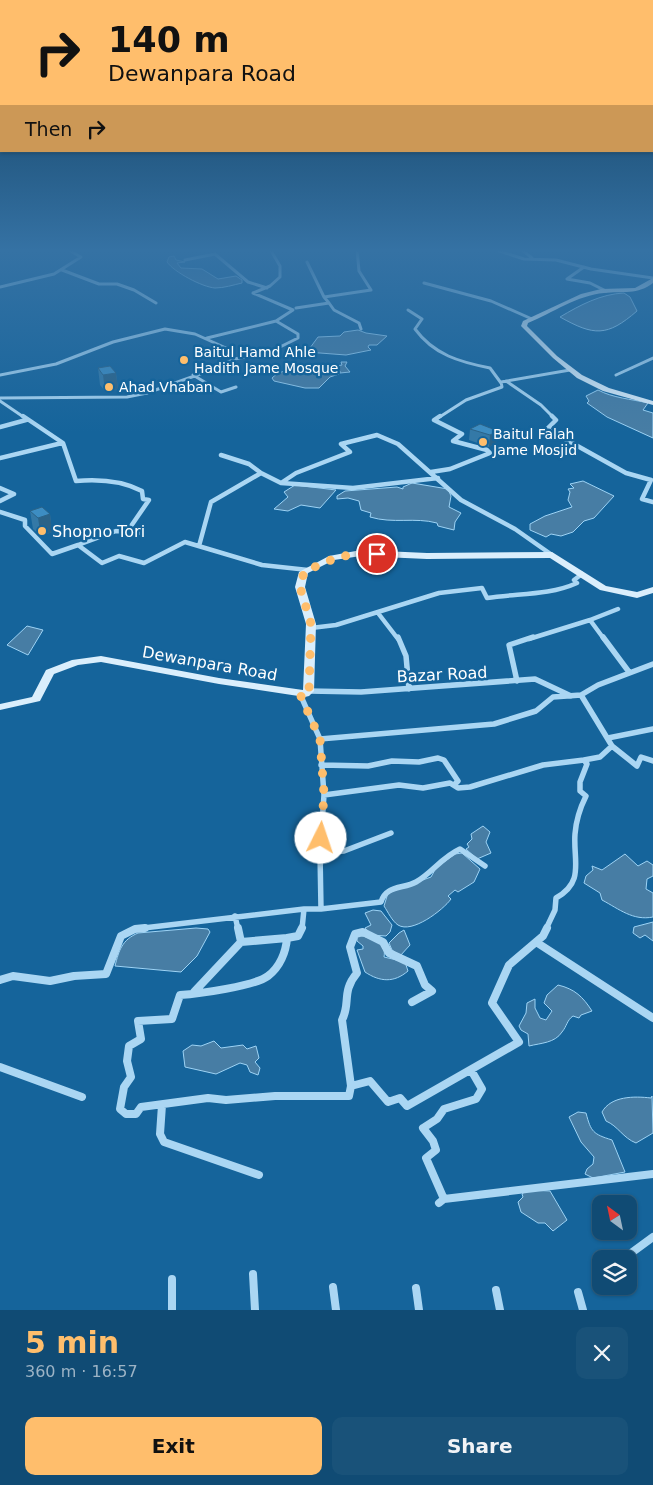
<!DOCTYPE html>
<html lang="en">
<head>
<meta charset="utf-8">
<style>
	body { margin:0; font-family:"DejaVu Sans",sans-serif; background:#195279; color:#f1f3f6; height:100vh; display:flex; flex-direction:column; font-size:19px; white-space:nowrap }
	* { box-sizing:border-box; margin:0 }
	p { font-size:16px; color:#9cb3c5 }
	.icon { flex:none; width:28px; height:28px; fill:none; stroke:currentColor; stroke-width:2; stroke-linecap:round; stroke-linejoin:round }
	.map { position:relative; height:1310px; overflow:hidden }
	.panel { display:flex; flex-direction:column; background:#104b74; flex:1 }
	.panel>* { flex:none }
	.guide { position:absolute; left:0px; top:0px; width:654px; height:152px; box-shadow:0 1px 4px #0004,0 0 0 1px #306386; background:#ffbe6c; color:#111; overflow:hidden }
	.needle { width:32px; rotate:327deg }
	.controls { position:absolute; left:592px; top:1195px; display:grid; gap:10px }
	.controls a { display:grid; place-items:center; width:45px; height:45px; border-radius:10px; background:#104b74; box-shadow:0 1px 4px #0004,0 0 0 1px #306386; font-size:25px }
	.pin { position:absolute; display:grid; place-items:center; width:42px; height:42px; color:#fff; margin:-21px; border:2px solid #fff; border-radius:50%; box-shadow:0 1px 5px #0007 }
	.me { position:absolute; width:55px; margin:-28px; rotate:4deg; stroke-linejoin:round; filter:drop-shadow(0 0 4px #0008) }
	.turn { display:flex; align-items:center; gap:18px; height:105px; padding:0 25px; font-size:22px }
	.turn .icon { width:65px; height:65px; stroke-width:2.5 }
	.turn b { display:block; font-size:35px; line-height:42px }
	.then { display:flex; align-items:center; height:48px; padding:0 25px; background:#0003; gap:10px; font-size:19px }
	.round { display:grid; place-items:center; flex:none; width:52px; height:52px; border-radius:10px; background:#195279 }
	.summary { display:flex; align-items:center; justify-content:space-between; height:85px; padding:0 25px }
	h1 { font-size:30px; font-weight:600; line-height:38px; color:#ffbe6c }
	.cta { display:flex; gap:10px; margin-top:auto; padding:10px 25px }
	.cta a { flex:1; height:58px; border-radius:10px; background:#ffbe6c; color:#111; font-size:20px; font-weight:600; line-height:58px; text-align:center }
	.cta a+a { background:#195279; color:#f1f3f6 }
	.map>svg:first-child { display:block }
</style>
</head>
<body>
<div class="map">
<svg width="653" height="1310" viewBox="0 0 653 1310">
	<rect width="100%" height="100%" fill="#15649b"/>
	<path fill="#477da4" stroke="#9dd3f5" d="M174,256L176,260L185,262L177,263L181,268L202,269L218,279L236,276L242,280V283C233,285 224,288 215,288C202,287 174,272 167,262L169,257Z
		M624,293L630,297L637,311C607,337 594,336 560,317C580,305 601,294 624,293Z
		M358,330L366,333L387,336L377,345H369L368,347L371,350L346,355L307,352L318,337L340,336L344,332Z
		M341,362H347L345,366L350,372L340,373V371L337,370L339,374L330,377L319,388H305L274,381L272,378C286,364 316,370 334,371L331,367L342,365Z
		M598,390C613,398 631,399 648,403L643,410L653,413V438L607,417L587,403L589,401L586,396Z
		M583,481L614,496L594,518L584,521L573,532L561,536L551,534L546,537L530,530V524L545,516L572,507L568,500L570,492L568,489L574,488L570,484Z
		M412,483L448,489L451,496L449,507L461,513L455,522L454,530L438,526L437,523C415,517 393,524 370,517L371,513L361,510L359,501L348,498L337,499V496L345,491L397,487L403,489V487Z
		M295,485L336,490L320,508L301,505L288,511L274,509L288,497L284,492Z
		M27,626L43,630L28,655L7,645Z
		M483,826L490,832L486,842L491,853L477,859L466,849L469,847L467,844L472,839L471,834Z
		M462,853L480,869L474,882L458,892L455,890L448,896L451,899C443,910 412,934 398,925C392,921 388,912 384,906L388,893L431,877L436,868L455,854Z
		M625,854L638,866L647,861L653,865V876L647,879L646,889L653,893V917C633,921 619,909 602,900L600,893L584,883L586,876L593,870L592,866L602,870Z
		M373,910L381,911L392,925L390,932L386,936L371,935L365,928L371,925L365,913Z
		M653,922V941L645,935L640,938L633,933L634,927Z
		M196,928L208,929L210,932L197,956L181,972L115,966C119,950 122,940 138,933Z
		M404,930L410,945L400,956L392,950L389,943L399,933Z
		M361,935C371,940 387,941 384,957L405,962L408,971C394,983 380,982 365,972L357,950L363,949V946L357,941V937Z
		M558,985C575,989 583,997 592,1011L581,1015L579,1018L573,1016C567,1020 567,1026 562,1032C555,1043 541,1043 529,1046L528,1034L521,1030L519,1026L526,1013L527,1003L535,999V1008L540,1018L546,1020L552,1011L544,1003L547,995Z
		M214,1041L221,1048L243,1045L247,1049L256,1046L259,1058L255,1062L260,1068L258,1075L250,1072L247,1065L240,1063L216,1074L185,1067L183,1051L192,1045L201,1046Z
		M652,1096L653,1133L636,1143C623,1138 618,1126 606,1121L602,1112C611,1096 634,1096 651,1098Z
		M578,1112L586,1113C591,1132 593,1134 612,1140L625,1172L593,1178L585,1174L587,1169L593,1164L594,1157L581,1142L569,1117Z
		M527,1190L550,1191L567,1220L553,1231L545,1223H538L521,1212L518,1202L523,1197L522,1194Z"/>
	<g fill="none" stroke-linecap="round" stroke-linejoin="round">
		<path stroke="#aad6f3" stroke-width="3" d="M493,249L524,259L556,260L591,269L653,278
			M521,249L532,258
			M185,260L215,254L248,282L267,288
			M307,262L324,297
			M584,267L567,279L590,283L606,291
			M62,270L99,284H117L134,290L156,303
			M424,283L491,301L532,319
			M0,287L54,274L81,257L67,249
			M329,303L334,310L359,323L361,329
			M296,308L329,303L324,297L371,290L359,271L357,249
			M408,310L422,319L415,329C434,355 460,362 490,368L501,383
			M207,338L276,321L293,310L253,293L270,286L280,277V266L270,249
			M0,375L56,364L113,342L165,329L195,334L226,348
			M193,375L221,392L236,387
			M616,375L653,358
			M506,381L541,405L554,418
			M0,398L127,397L147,393L214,369L234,359L266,354L298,338V334L276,321
			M0,401L25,418
			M438,418L466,400L502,387L501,382L570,370"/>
		<path stroke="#aad6f3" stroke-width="4.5" d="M23,416L63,443L76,481C99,479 121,480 142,491L143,499L149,500L129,529
			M552,416L556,420L547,429L626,473L651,480L642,499L653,502
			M0,427L26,420
			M221,455L249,464L261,473
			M0,458L62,443
			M431,472L450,469L490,453L487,450L453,441L462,434L434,420L440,416
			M281,483L353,488L438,478
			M0,488L14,494L0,501
			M0,512L25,520V526L52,554L78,545
			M142,533L116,531L78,545L102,563L119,556L144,563L185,542L262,565L308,570
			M199,546L211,502L261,473L281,483L296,473L350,452L341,444L377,435L398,444L461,500L515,529L552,555
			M378,613L398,639
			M311,628L336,625L439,593L482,588L487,598C518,593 548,596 577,583L574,580L582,574
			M529,639L590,620
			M604,639L590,620L618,609"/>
		<path stroke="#aad6f3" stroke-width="5.5" d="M398,637L406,656L409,689
			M603,637L629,672
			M517,681L509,645L533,637
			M309,691L361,692L535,679L571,696
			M300,694L320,739L324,795L320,853L321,909H304L302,929
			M581,695L612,746L637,766L641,757L653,761
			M608,738L653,729
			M320,739L494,724L536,711L553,697L581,695L598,685L653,664
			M584,760L600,757L612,746
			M321,765L368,766L392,761L419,762L438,758L444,760L458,781L455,784
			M324,795L399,785L423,788L450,783L458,788L470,787L543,765L584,760L587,764L580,782V791L586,796C580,808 576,821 575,834C573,861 585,882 556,898L555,910L546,929
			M320,853L344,851L391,833
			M321,909L381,902C386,885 403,889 416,882C432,873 442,857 460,849L485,866
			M235,916L238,929
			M135,929L304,909"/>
		<path stroke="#aad6f3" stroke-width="8" d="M238,928L241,942
			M302,928L298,936L287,938C286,952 280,967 268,976C255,986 198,994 180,995L172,1019L138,1021L141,1039L129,1046L127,1061L131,1077L124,1087L120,1109L126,1114H136L141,1107L208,1098L226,1100L275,1096H349L351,1086L342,1020C351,1003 341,992 357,973L350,947L355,934L363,932L383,942L389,953L417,966L425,985L432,991L412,1002
			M536,942L653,1018
			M0,980L13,976L50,981L74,976L106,974L121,936L135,929L145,928
			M194,992L241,942L287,938
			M0,1067L82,1097
			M351,1086L370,1081L388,1102L400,1098L407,1106L519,1042L492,1003L509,965L543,936L547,928
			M162,1105L160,1134L164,1142L259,1175
			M444,1199L426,1158L436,1150L433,1141L423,1128L437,1119L444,1109L476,1099L482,1089L471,1070
			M439,1203L444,1199L653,1174
			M623,1259L653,1237
			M253,1274L255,1310
			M172,1279V1310
			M333,1287L336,1310
			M416,1288L419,1310
			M496,1290L500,1310
			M578,1292L583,1310"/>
		<path fill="#daeefc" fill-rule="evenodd" d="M653,278V283C638,295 622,291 604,293C578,295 552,313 528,323L527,326L557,356L582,375L609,388L653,401V405L603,391L577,378L553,358L521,326L523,321L581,294L601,289L635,288Z
			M361,550L427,553L552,552L606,586L637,592L653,587V593L637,598L600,590L550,558L427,559L361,556L334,560L308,573L305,587L316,624L314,691L309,696L305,697L219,684L101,662L78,665L54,674L40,701L0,710V704L32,697L46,670L72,660L101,656L219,678L303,690L306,624L295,587L299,572L329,556Z"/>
	</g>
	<path fill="#3479a7" d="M98,368L116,373L118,389L105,391L100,385Z
		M470,429L498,431L496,443L489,447L469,440Z
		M30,511L50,514L52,532L41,536L33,529Z"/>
	<path fill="#2b6388" d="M116,373L118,389L105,391L103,375Z
		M498,431L496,443L489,447L490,435Z
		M50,514L52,532L41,536L38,518Z"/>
	<path fill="#3d8dc2" stroke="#2b6388" d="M110,366L116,373L103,375L98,368Z
		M480,424L498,431L490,435L470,429Z
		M42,507L50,514L38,518L30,511Z"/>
	<linearGradient id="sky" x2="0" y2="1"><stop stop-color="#0c3755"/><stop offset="0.58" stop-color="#3572a4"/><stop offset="1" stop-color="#3572a4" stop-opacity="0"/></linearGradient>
	<rect width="653" height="432" fill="url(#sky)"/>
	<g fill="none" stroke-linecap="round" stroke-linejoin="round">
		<path stroke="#ffbe6c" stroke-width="9" stroke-dasharray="0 16.2" d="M321,838L324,794L320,739L300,694L309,691L311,624L300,587L304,572C331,559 347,552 377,554"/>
	</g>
	<g fill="#ffbe6c" stroke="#15649b" stroke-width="2">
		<circle cx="184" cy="360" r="5"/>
		<circle cx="109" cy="387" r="5"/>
		<circle cx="483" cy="442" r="5"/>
		<circle cx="42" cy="531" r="5"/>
	</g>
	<g text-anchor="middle" stroke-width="5" stroke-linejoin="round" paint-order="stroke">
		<g font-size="14" fill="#fff" stroke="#15649b" text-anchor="start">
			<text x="194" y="357">Baitul Hamd Ahle<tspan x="194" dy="16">Hadith Jame Mosque</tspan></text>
			<text x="119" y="392">Ahad Vhaban</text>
			<text x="493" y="439">Baitul Falah<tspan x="493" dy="16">Jame Mosjid</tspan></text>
		</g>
		<g font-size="16" fill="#fff" stroke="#15649b" text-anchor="start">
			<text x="52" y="537">Shopno Tori</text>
		</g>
		<g font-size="16" fill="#fff" stroke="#15649b">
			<text transform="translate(210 663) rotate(10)" y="6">Dewanpara Road</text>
			<text transform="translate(442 674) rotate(-3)" y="6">Bazar Road</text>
		</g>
	</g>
</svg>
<div class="controls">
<a><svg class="needle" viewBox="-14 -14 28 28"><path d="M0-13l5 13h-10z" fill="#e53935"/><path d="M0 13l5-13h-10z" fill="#9cb3c5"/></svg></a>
<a><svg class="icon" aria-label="layers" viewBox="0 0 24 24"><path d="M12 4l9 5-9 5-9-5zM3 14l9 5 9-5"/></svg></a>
</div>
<div class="pin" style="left:377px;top:554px;background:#d93025"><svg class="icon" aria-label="arrive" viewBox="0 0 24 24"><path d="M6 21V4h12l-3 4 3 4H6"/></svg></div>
<svg class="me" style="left:321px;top:838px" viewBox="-20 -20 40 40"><circle r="19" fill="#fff"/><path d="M0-13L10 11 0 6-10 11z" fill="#ffbe6c"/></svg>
<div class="guide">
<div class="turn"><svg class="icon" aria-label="right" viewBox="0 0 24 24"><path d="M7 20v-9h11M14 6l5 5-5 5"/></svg><div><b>140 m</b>Dewanpara Road</div></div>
<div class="then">Then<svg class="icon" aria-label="right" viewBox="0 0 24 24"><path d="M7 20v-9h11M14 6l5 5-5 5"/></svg></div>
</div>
</div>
<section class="panel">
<div class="summary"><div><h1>5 min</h1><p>360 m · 16:57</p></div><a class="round"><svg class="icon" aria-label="close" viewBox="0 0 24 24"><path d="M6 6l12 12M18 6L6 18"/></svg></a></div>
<div class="cta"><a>Exit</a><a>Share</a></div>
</section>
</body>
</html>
